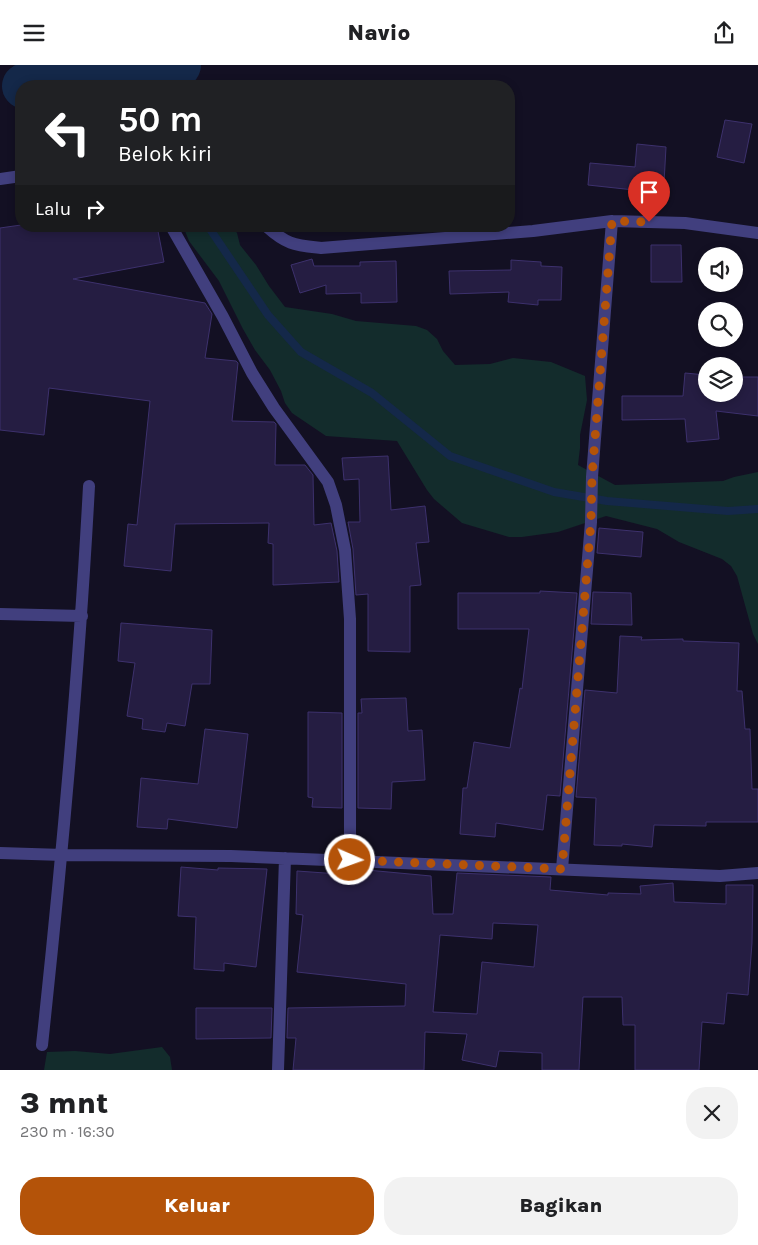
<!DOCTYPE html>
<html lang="id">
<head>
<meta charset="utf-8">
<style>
	body { margin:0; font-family:Karla,sans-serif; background:#f2f2f2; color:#202124; height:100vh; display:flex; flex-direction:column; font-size:19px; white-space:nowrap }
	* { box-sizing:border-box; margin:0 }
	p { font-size:16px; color:#757577 }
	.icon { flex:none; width:28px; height:28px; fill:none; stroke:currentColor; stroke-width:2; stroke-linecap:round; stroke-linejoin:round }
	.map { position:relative; height:1005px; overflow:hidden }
	.drawer { display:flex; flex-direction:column; background:#fff; flex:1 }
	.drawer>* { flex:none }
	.hud { position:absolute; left:15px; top:15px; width:500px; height:152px; border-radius:20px; box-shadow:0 2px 8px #0003; background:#202124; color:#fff; overflow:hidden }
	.tools { position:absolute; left:698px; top:182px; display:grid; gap:10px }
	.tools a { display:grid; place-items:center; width:45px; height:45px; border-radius:50%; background:#fff; box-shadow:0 2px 8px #0003; font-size:25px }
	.pin { position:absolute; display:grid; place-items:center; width:42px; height:42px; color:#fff; margin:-51px -21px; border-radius:50% 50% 50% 0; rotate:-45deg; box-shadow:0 0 5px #0007 }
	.pin .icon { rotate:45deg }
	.me { position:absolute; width:55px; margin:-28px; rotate:92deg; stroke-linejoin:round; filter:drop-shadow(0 0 4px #0008) }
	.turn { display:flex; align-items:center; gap:18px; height:105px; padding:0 20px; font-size:22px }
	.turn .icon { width:65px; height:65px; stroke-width:2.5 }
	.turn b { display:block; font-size:35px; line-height:42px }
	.then { display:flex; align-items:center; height:48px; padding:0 20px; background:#0003; gap:10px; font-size:19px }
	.round { display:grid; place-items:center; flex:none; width:52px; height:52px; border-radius:20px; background:#f2f2f2 }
	.headline { display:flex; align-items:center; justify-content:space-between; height:85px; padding:0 20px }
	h1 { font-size:30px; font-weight:800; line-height:38px }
	.cta { display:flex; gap:10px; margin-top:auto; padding:10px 20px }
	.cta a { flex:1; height:58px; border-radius:20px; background:#b45309; color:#fff; font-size:20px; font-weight:800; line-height:58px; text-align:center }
	.cta a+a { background:#f2f2f2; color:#202124 }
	header { display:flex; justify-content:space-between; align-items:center; height:65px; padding:0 20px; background:#fff; font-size:22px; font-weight:800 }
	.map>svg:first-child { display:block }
</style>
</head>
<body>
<header><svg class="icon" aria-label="menu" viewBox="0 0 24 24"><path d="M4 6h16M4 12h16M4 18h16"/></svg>Navio<svg class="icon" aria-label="share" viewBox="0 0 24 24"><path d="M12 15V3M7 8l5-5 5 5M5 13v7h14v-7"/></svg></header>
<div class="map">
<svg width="758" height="1005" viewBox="0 0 758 1005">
	<rect width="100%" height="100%" fill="#131023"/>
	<path fill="#132c2c" d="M183,161H232L237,168L240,180L256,200L269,221L285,242L332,249L356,256L416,261L427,265L437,274L443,286L455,300L490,299L513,293L551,297L585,311L587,335L580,370V383L578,400L615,420L723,416L734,412L758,407V579L753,569L737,511L731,501L722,494L679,477L657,464L606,451L558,467L522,472H509L462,458L434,434L427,425L397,376L326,371L292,348L285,338L281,326L270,305L255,285L243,264L219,216L189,176Z
		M162,982L170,992L172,1005H44L47,987L75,986L110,989Z"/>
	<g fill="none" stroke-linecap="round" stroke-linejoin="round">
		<path stroke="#142849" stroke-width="8" d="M123,0L129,21
			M208,161L268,250L301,287L372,328L450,391L554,427L607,436L728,446L758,444"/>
		<path stroke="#142849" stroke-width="46" d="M25,21L178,0"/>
	</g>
	<path fill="#251d42" stroke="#3d316d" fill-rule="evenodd" d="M725,55L752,59L744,98L717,92Z
		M637,79L666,82L664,118H658L662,137L638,142L634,125L588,120L590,98L635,102Z
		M21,160V161H157L164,197L73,214L205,238L212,249L205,293L236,296L238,298L232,356L274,357L276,359L275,400H305L313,410L314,460L331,458L337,486L339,517L273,520V479L268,478L269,458L175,459L171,506L124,501L128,459L137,460L150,336L49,323L44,370L0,365V163Z
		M651,180H681L682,217H651Z
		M312,194L314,201H360V197L396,196L397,237L361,238V228L326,229V220L300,228L291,200Z
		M511,195L541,197V201L562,202L561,235H538V240L508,237L509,227L450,229L449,206L511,205Z
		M685,308L706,310V329H734V312H758V351L716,346L719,374L687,377L685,354L622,355V331H683Z
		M388,391L391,445L425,441L429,477L416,478L421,520L410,521V587L368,586V529L356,530L353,484L348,457H360L359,414L344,415L342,393Z
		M599,463L643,467L641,492L597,488Z
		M540,526L577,528L560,731L547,730L543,765L496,758L495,772L460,769L463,723H467L474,677L510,683L520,623L522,624L529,564H458V528H540Z
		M593,527L631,528L632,560L591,559Z
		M121,558L212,565L210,619H192L185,661L167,658L165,667L142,664L143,654L127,651L135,598L118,596Z
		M620,571L642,572L641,575L683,574V576L739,578L737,626H742L745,664H750L752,724H758V757H706V761L654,760L652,782L622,779V781L594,780L596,733L576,732L585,625L617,628Z
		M406,633L408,666L422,665L425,715L392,717L391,744L358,743V648H362L361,634Z
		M308,647L342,648V743L312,742L313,733L308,732Z
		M205,664L248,669L237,763L168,754L167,764L137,762L141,713L198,719Z
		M181,802L218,805V803L267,804L256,902L224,898V906L194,904L196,852L178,851Z
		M367,805L431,811L433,849H453L457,808L551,812L550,825L608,830V828L641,829L640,821L673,818L674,837L726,839V820H753L752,878L748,930L727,928L724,959L702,957L699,1005H635V960H623L622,932H583L579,1005H542V988L499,986L496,1002L462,995L467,969L425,967L424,1005H293L296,973H287L288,943L405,941L406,919L297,907L303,850L296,849L297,806L367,811ZM493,858L538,860L534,902L482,897L477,949L433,947L440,870L492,874Z
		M196,943H272L271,973L196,974Z"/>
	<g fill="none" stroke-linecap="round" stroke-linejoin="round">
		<path stroke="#413f7e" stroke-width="12" d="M0,114L21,111
			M171,161L223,252L252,308L274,343L328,417L336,440L345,485L350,554V795
			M266,161C287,180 295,180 321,183L533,166L612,156L685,158L758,168
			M0,549L82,551
			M0,788L63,790L231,791L720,811L758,808
			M562,804L591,457L592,412L612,156
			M42,980C62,794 79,608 89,421
			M278,1005L285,793"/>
	</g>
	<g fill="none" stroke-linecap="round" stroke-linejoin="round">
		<path stroke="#b45309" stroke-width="9" stroke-dasharray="0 16.2" d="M350,795L562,804L591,457L592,412L612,156L649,157"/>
	</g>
</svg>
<div class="tools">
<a><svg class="icon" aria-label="sound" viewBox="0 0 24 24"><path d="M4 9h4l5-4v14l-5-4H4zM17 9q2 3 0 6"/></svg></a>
<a><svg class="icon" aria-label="search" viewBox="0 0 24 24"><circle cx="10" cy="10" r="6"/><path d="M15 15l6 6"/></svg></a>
<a><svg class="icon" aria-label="layers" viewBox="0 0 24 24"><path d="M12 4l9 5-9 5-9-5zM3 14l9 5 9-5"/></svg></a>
</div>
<div class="pin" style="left:649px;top:157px;background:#d93025"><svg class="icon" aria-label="arrive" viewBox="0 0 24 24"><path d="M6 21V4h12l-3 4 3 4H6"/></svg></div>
<svg class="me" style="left:350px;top:795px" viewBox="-20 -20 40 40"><circle r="17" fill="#b45309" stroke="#fff" stroke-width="3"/><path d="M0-11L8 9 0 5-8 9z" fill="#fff"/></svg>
<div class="hud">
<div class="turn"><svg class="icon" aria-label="left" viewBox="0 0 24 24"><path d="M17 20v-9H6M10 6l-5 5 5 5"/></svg><div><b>50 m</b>Belok kiri</div></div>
<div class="then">Lalu<svg class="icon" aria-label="right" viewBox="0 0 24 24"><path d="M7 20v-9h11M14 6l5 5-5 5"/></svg></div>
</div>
</div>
<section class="drawer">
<div class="headline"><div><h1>3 mnt</h1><p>230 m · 16:30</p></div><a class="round"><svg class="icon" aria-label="close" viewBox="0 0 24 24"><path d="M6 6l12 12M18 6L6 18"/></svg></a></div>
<div class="cta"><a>Keluar</a><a>Bagikan</a></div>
</section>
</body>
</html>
